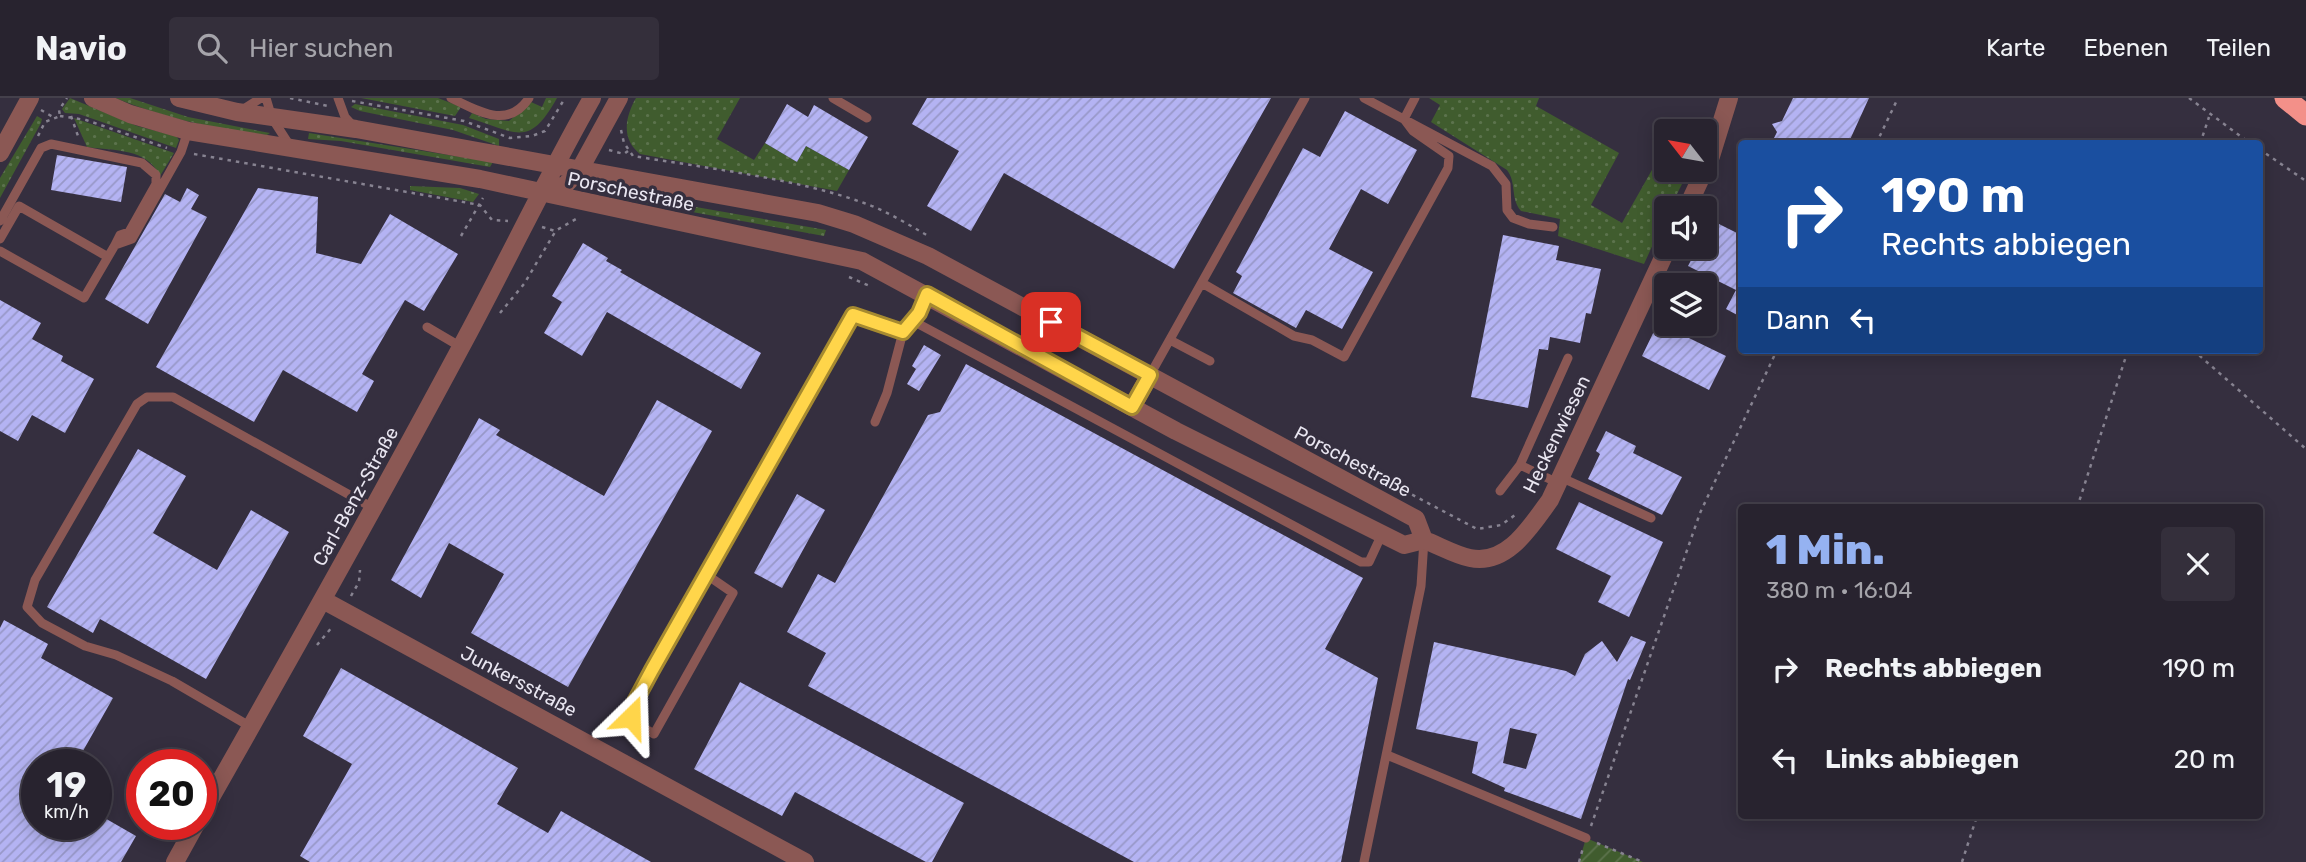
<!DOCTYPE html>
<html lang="de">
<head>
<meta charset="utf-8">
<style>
	body { margin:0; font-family:Rubik,sans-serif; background:#342f3b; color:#f1f3f6; height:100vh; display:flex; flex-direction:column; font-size:26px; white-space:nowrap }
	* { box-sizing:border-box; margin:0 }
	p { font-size:23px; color:#a5a4aa }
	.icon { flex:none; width:38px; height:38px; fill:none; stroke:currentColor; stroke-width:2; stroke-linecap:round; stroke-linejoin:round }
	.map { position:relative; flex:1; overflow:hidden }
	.details { position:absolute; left:1738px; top:406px; width:525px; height:315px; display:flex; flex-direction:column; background:#28232f; border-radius:7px; box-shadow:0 4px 18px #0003,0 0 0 2px #44404b }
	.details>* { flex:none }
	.guide { position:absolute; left:1738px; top:42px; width:525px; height:214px; border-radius:7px; box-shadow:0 4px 18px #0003,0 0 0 2px #44404b; background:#1a4fa0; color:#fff; overflow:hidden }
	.needle { width:46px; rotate:301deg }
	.buttons { position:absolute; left:1654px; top:21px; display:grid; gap:14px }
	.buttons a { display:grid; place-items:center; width:63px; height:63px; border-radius:7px; background:#28232f; box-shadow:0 4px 18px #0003,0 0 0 2px #44404b; font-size:35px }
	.speed { position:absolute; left:21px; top:651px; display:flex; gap:14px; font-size:35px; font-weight:700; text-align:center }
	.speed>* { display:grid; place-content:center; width:91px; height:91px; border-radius:50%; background:#28232f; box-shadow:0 4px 18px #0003,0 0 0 2px #44404b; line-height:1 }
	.speed small { font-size:18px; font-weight:400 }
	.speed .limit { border:10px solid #d22; background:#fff; color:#111 }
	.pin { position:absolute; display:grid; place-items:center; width:60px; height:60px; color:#fff; margin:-30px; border-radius:14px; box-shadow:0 4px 10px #0006 }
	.me { position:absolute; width:77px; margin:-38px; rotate:22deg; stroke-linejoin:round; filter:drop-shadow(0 0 5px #0008) }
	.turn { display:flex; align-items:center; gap:24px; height:147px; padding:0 28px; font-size:32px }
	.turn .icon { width:91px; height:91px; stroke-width:2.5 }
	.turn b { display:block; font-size:49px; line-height:60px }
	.then { display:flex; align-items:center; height:66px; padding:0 28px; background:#0003; gap:14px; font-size:26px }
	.round { display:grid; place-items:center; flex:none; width:74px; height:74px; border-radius:7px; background:#342f3b }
	.head { display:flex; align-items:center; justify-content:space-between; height:119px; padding:0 28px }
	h1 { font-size:42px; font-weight:800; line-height:52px; color:#95b2f1 }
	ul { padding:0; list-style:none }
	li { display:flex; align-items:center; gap:21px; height:91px; padding:0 28px }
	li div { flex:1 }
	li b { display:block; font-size:26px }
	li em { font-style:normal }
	header { display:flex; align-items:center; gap:42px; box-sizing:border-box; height:98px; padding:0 35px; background:#28232f; border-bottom:2px solid #44404b }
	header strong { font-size:33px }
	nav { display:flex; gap:38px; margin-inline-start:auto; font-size:24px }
	.search { width:490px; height:63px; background:#342f3b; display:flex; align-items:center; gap:18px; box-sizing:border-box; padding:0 24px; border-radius:7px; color:#a5a4aa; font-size:26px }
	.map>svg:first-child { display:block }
</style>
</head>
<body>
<header>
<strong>Navio</strong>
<div class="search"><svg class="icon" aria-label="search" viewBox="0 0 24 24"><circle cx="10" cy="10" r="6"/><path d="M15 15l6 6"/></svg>Hier suchen</div>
<nav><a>Karte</a><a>Ebenen</a><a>Teilen</a></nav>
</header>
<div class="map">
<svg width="2306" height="764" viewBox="0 0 2306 764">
	<defs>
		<pattern id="grass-dots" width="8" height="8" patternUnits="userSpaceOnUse" patternTransform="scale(1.75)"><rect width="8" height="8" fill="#405c2e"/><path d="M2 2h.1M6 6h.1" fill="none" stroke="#5c734d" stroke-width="1.8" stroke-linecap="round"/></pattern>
		<pattern id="garden-furrows" width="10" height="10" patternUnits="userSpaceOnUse" patternTransform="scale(1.75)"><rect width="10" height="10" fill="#405c2e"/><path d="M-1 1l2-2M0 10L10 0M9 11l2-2" fill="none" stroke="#5c734d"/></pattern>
		<pattern id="building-hatch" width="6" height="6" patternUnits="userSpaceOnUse" patternTransform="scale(1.75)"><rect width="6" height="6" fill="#b4b3f3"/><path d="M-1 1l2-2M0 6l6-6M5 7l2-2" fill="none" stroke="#9898c8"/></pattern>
	</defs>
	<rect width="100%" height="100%" fill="#352f3f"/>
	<path fill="url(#grass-dots)" d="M70,0L137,28L176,38L179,42L176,50L79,16L65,15L62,11Z
		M115,0H130L188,19L270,35L267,37C214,31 164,20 115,0Z
		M361,0H438L461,9L455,18Z
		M546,0H557C529,50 518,35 469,20L472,15L486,21L509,23L531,4L542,9Z
		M636,0H740L717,41L754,62L765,45L797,64L806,48L849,72L837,93L640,56C621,41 625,19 636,0Z
		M1429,0H1539L1536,8L1619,55L1591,107L1622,125L1666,47V72H1689L1670,110H1666V118L1644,166L1558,138L1560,121L1521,113C1510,100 1517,85 1507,72L1431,24L1440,7Z
		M355,6L463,27L499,41V48L453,32L360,13L351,9Z
		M37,18L42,21L41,25L0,100V80Z
		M74,20L174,55L160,78C147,50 115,53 87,49Z
		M309,35L493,64L490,69L341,43L308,41Z
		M410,88L460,90L479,96L473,104L410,92Z
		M628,97L826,132L824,138L626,102Z"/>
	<path fill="url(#garden-furrows)" d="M1586,740L1643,764H1579Z"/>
	<path fill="url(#building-hatch)" fill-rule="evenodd" d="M927,0H1271L1174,171L1004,75L971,133L927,108L959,53L912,26Z
		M1793,0H1869L1848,46H1771L1777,34L1772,26L1782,23Z
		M787,6L808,19L814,7L868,39L849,72L806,48L797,64L765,45Z
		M1345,13L1417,52L1388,106L1361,91L1329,151L1373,174L1342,231L1306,212L1296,230L1233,195L1242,178L1236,174L1303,50L1320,59Z
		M57,57L127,69L121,104L51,92Z
		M187,90L199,97L191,111L207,119L148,226L105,201L165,96L180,104Z
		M258,90L318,99L316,155L361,166L390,116L458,156L424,213L405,202L362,276L374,283L357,314L283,272L254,324L156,269Z
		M1711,122L1741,137V219L1726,211L1736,192L1688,168L1698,149H1704V135Z
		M1503,137L1559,148L1556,162L1601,171L1591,216L1586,215L1580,245L1550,239L1548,252L1539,251L1528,310L1471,299Z
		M583,145L608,160L606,163L622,172L620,174L761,255L741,291L607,214L582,258L544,235L562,204L552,198Z
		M0,202L41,225L32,241L63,258L61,263L94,281L65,335L32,317L18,343L0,333Z
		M1658,225L1726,258L1709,292L1642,258Z
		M924,247L941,257L919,293L907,286L916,271L912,268Z
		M966,266L1363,480L1325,551L1378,580L1341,764H1134L808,588L826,555L787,534L818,476L835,485L928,317L940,314Z
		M657,302L712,333L568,589L471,535L504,476L449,445L421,500L391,482L479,320L500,332L496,337L604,398Z
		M1606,333L1636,348L1633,355L1682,379L1662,417L1588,381L1600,356L1596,353Z
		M138,351L186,378L153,435L217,472L251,412L289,434L206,581L100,521L93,535L47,509Z
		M797,396L825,412L782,490L754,475Z
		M1579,404L1663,444L1629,519L1598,504L1611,478L1556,451Z
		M4,522L48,546L41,560L113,600L75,667H37V726H96V715L136,738L121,764H0V530Z
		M1631,538L1646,544L1630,582L1628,581L1581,721L1504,693L1505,690L1472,675L1478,644L1416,631L1434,544L1566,573L1575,578L1585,556L1602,543L1617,564ZM1510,630L1537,636L1526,671L1503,665Z
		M341,570L518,670L497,706L548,735L561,713L651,764H310L300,758L352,666L303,638Z
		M740,584L964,705L932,764H926L795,694L782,718L694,671Z"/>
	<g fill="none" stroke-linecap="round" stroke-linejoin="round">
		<path stroke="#878391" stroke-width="2.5" stroke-dasharray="3.5 5" stroke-linecap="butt" d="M290,0L328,8
			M2189,0L2251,46
			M352,3L464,23L510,40L532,38L545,33L565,0
			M41,12L53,19
			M60,18L86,22L167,50
			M71,18L78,38
			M621,32L624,45L633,58C706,70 794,80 864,105C887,113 909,127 930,139
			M38,38L45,24L60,18L59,12L67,0
			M1876,46L1898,0
			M2200,46L2209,19
			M2259,51L2306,83
			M609,52L624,56L628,53
			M194,56L480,107L492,122L508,123
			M542,129L555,133L576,121
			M461,138L483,100
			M849,179L872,189
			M500,215L524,186L555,134
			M2193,252L2306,351
			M1337,357L1477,431L1501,427L1518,415
			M2077,410L2128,252
			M351,498L359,484L360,472
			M317,547L333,528
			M1591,728L1700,415L1777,252
			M1597,745L1643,764
			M1579,764L1583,750
			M1962,764L1977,718"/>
		<path stroke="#8b5854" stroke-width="9" d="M266,0L272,20L290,48
			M338,0L345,19L355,30
			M451,0C478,13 508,32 529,0
			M833,0L867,20
			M1364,0L1492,68L1506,86L1507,112L1513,120L1529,126L1553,129
			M242,12L261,0
			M0,123L41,50L51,46L142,65L156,77V86L129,134L120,137L115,147
			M0,141L19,108L108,159L84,200L0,153
			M108,159L115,147L132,141L181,54L188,33
			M1202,185L1294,238L1312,242L1344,259L1448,70L1449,58L1413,33L1404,21L1415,0
			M913,223L1361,464H1369L1382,436
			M427,229L461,249
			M1170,242L1210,263
			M1150,277L1305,0
			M875,324L887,295L903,234
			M1560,379L1651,420
			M1558,385L1520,367L1568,260
			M1500,393L1520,367
			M707,477L733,495L654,636L635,625L630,613C680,520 734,430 786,339C809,299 828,256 853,217L903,234L919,214L927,196
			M251,629L172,583L116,557L85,548L42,525L27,509L35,482L137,306L147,299H173L373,410
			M1387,657L1586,740
			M1364,764L1421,488L1424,442"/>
		<path stroke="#8b5854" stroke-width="18" d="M93,0L130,16L188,33L480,81L862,163L1176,333L1404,447L1424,442
			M179,0L237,14L356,31L818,115L854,126L928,158L1416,421L1424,442
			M0,55L30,0
			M542,96L565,87L579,73L619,0
			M1687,110L1711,58L1729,0
			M1132,309L1150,277
			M1424,442C1438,447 1455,457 1470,460C1507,468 1531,428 1550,402L1668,149
			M323,502L805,764
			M201,717C289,562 377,406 461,249C506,166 546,81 592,0
			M175,764L196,726"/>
		<path stroke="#f39089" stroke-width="21" d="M2285,0L2306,17"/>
	</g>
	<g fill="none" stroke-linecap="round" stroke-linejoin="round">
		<g stroke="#a68a30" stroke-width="18">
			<path id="route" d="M631,619L630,613L652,572L853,217L903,234L919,215L927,196L1132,309L1150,277L1051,224"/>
		</g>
		<use href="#route" stroke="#ffd54a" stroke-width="12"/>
	</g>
	<g text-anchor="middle" stroke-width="7" stroke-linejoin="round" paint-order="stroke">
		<g font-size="19" fill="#e9e6f1" stroke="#352f3f">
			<text transform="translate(631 93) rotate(12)" y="7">Porschestraße</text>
			<text transform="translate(1556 336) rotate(-64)" y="7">Heckenwiesen</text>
			<text transform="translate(1353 363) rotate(28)" y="7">Porschestraße</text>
			<text transform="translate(355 398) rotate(-61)" y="7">Carl-Benz-Straße</text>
			<text transform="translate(519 583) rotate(28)" y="7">Junkersstraße</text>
		</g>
	</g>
</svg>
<div class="buttons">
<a><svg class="needle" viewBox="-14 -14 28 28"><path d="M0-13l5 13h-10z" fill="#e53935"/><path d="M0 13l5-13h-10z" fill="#a5a4aa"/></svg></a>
<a><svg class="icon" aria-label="sound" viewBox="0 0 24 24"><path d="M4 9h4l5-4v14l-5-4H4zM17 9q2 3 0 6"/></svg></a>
<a><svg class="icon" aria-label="layers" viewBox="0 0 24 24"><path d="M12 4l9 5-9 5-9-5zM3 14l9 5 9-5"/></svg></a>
</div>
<div class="speed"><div>19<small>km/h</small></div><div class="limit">20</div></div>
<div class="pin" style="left:1051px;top:224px;background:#d93025"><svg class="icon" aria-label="arrive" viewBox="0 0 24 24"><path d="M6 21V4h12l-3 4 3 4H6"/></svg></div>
<svg class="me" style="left:631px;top:619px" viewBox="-20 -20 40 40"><path d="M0-17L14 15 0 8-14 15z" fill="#ffd54a" stroke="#fff" stroke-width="4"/></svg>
<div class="guide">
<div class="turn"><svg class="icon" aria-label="right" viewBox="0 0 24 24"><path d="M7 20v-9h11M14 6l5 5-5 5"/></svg><div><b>190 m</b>Rechts abbiegen</div></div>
<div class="then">Dann<svg class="icon" aria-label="left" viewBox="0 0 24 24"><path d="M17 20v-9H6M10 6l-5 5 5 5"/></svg></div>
</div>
<section class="details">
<div class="head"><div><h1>1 Min.</h1><p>380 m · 16:04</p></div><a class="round"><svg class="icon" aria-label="close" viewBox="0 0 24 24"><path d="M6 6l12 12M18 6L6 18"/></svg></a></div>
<ul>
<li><svg class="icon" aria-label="right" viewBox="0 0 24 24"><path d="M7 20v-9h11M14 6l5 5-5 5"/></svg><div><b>Rechts abbiegen</b></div><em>190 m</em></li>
<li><svg class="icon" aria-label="left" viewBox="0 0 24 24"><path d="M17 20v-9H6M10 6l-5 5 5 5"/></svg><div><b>Links abbiegen</b></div><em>20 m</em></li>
</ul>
</section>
</div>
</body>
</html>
